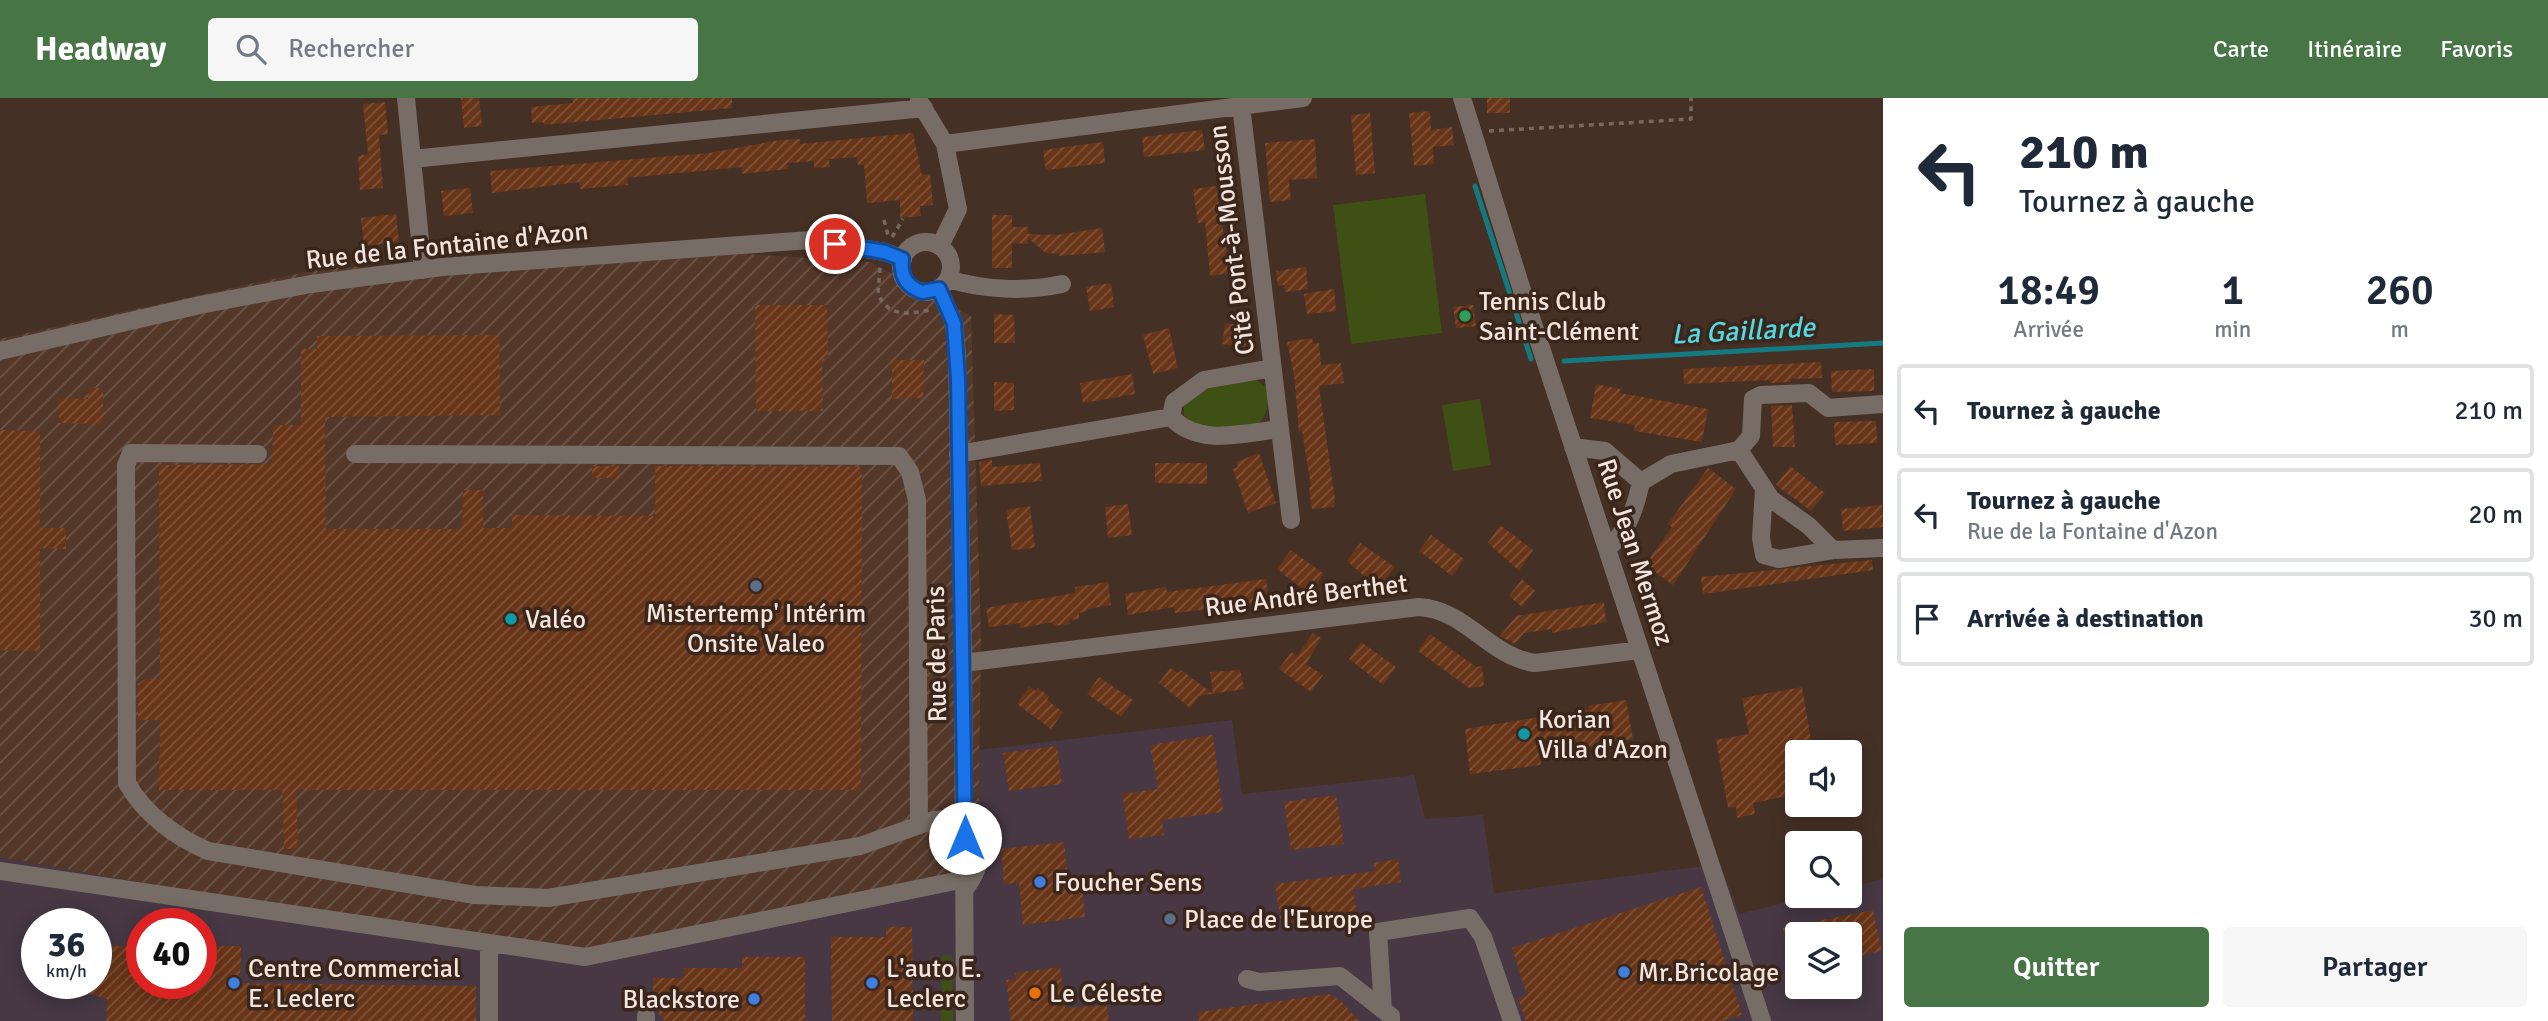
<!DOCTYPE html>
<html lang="fr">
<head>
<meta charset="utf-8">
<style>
	body { margin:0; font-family:Signika,sans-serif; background:#f6f6f7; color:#1f2937; height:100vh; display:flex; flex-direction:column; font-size:26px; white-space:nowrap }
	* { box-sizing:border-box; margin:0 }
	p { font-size:23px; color:#747a83 }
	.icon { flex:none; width:38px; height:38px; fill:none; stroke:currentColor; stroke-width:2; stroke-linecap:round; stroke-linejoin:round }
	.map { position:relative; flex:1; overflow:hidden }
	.side { display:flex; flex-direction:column; background:#fff; width:665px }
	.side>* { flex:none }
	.top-card { background:#fff; color:#1f2937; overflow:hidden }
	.controls { position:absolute; left:1785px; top:642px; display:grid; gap:14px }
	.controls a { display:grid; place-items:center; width:77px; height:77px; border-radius:7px; background:#fff; box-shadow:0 4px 18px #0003; font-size:35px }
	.speed { position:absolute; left:21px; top:810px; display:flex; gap:14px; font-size:35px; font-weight:700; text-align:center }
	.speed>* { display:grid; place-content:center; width:91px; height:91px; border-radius:50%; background:#fff; box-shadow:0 4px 18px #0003; line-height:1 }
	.speed small { font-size:18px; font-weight:400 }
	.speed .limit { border:10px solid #d22; background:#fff; color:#111 }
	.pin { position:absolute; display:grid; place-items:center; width:60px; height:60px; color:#fff; margin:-30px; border:4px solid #fff; border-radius:50%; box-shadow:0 2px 7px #0007 }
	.me { position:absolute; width:77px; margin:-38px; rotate:0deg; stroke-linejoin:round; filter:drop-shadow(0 0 5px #0008) }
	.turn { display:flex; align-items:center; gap:24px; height:147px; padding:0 21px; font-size:32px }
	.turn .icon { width:91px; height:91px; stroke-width:2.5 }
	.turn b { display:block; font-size:49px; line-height:60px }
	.eta { display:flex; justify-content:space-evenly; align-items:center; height:119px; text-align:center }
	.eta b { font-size:42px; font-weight:600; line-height:49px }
	.action { display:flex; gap:14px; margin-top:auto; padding:14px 21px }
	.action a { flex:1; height:80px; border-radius:7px; background:#477546; color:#fff; font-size:28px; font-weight:600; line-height:80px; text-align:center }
	.action a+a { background:#f6f6f7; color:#1f2937 }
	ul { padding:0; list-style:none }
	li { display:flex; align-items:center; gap:21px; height:94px; margin:0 14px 10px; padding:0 7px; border:4px solid #e0e1e3; border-radius:7px }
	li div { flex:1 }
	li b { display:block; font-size:26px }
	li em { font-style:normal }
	header { display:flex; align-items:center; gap:42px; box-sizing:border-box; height:98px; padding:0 35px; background:#477546; color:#fff }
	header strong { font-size:33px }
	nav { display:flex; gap:38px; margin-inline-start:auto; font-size:24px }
	.search { width:490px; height:63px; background:#f6f6f7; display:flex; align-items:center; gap:18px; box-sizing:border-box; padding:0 24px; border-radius:7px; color:#747a83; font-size:26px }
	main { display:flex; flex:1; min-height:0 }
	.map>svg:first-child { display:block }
</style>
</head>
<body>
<header>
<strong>Headway</strong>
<div class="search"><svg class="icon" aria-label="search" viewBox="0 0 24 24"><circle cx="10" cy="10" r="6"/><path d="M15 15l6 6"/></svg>Rechercher</div>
<nav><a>Carte</a><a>Itinéraire</a><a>Favoris</a></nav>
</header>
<main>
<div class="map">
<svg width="1883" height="923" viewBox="0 0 1883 923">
	<defs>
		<pattern id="industrial-furrows" width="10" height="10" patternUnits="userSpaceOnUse" patternTransform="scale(1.75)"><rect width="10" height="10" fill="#53382a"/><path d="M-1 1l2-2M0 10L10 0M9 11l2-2" fill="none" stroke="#6c5548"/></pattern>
		<pattern id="building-hatch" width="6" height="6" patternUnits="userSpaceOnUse" patternTransform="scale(1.75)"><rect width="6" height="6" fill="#693518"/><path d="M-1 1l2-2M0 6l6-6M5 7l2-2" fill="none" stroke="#7f5239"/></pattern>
	</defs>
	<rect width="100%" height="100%" fill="#453025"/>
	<path fill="#473844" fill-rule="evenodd" d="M1232,622L1242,696L1414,677L1425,721L1483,717L1494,795L1720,766L1739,816L1811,798H1850V789L1883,781V923H0V759L222,799L978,771V652ZM37,826H96V886H37ZM142,826H201V886H142ZM1797,836H1850V889H1797Z"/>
	<path fill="url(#industrial-furrows)" d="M745,156L870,164L971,218L981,538L978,771L589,855L222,799L0,759V241L328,169L587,167Z"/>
	<path fill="#3f5015" d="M1425,96L1442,235L1351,246L1333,107Z
		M1255,281L1267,290C1269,306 1269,313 1259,326C1235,328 1202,337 1184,317C1179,287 1236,284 1255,281Z
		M1480,301L1491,367L1453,373L1442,307Z
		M942,857L952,858L953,923H941Z"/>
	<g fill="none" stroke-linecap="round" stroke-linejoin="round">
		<path stroke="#147a81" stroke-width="5" d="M1475,88L1531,261
			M1564,263L1883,245"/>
	</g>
	<path fill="url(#building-hatch)" d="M461,0H479L482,28L464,30Z
		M572,0H732V10L544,27L543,24L532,25L531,9L573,5Z
		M1487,0H1510V15H1487Z
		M385,4L388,36L379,37L383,90L360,92L358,58L368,56L363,6Z
		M1430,13L1431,32L1452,29L1454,47L1433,49L1434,66L1414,68L1409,15Z
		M1370,15L1375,75L1356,77L1351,17Z
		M1202,32L1205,52L1144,59L1142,39Z
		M913,35L922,77L930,76L933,107L920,108L921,118L900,120V102L867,105L864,67H858L857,59L829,61L830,69L814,70V63L787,65L788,71L742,76V69L627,80L628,87L580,91L579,84L492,95L490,73L709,55L780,42L800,41V46Z
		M1315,41L1317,80L1289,82L1291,102L1270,104L1265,45Z
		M1103,44L1105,65L1046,72L1043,52Z
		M1216,88L1230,175L1210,178L1205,124L1198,125L1193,91Z
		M470,90L473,115L444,118L441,93Z
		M396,116L399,144L364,148L361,120Z
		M992,117H1012V129H1028V136L1057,137L1102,130L1105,154L1059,158V156L1046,155L1028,140V146L1012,145V170H992Z
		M1306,169L1308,191L1285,194L1284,187L1278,188L1276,173Z
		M1111,185L1114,209L1090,213L1086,189Z
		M1334,191L1336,213L1307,216L1304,196Z
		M755,207H827L828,261H822L823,313H756Z
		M1473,207L1476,228L1456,230L1453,209Z
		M994,216L1014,217L1015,245H994Z
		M1225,225L1251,229L1245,250L1222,246Z
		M1169,230L1178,270L1153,276L1143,237Z
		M499,237L500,317L325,319L326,431H462L463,392H483V430H512V417L655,418V368L862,369L861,692H296L298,751H284L282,692H159L160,622H138V586L147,580L160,581L159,367L272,366L273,327H301V251H317V238Z
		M1312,240L1313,246L1319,245L1321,267L1341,265L1344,285L1319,288L1335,402L1334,409L1312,411L1309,389H1311L1302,333L1299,334L1294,276L1287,244Z
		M892,262H924L923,300L892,301Z
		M1821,264L1822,280L1791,281V284L1770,285V282L1684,286L1683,271Z
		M1874,271V293L1832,294L1831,273Z
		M1132,276L1135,296L1083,305L1080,285Z
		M994,284L1014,285V312L994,313Z
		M1596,286L1620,291V295L1708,311L1702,344L1634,333L1635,327L1590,320Z
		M89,290H103V326L59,325L58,300L88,301Z
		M1792,307L1795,349H1773L1771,308Z
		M1876,323L1877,345L1835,347L1834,324Z
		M0,332L40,333V430H66V451L40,450V553L0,552Z
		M1259,355L1276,405L1248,415L1233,371L1238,369L1236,364Z
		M992,362V369L1040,365L1042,383L981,388L979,364Z
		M1155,365H1207V386L1155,385Z
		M592,368H619L620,380H592Z
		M1790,368L1825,395L1811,413L1776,387Z
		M1708,370L1736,391L1673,487L1645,467L1672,429L1668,426Z
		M1128,406L1132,437L1108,440L1105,409Z
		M1882,407L1883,429L1843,433L1841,411Z
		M1030,408L1035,450L1012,452L1006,412Z
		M1500,427L1533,452L1519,473L1488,445Z
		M1431,437L1464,461L1452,478L1419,453Z
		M1360,445L1395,469L1382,487L1374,481L1372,485L1347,463Z
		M1291,452L1324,476L1311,493L1306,489L1304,492L1277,471Z
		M1872,462L1873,472L1703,496L1701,479Z
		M1266,481L1269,504L1175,515L1174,509L1128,517L1125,496L1166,489L1167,494Z
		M1522,481L1535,493L1522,509L1509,498Z
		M1108,484L1111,507L1087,511V513L1079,515V521L1069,522L1070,526L1053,528V524L1020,530V525L989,529L986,510L1075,495V489Z
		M1604,504L1606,524L1552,535V531L1524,535L1515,546L1500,538L1516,518Z
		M1313,535L1321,540L1306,566L1323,577L1311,594L1279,571L1291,554L1297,558Z
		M1430,536L1476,569L1482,568L1484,588L1469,590L1418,553Z
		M1361,544L1396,569L1383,587L1349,561Z
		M1170,570L1178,575L1181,572L1213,596L1210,574L1240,572L1244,591L1199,598L1190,610L1159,585Z
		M1099,579L1133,602L1121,619L1087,596Z
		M1029,589L1036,593L1038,590L1049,598L1047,602L1063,614L1051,631L1017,606Z
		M1802,589L1813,654H1797V696L1753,705L1755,716L1737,720L1736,709L1728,710L1716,642L1749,636L1742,600Z
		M1626,602L1633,641L1540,659L1541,667L1470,676L1465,631L1589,611L1588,608Z
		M1213,637L1223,714L1162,722L1164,737L1129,741L1122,696L1158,691L1150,647Z
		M1057,648L1062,686L1009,693L1003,655Z
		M1336,697L1344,746L1291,752L1284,704Z
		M1064,744L1068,780L1081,779L1085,819L1023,827L1019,785L1004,786L1001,751Z
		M1398,761L1401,784L1353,791L1357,815L1281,826L1275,786L1375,773L1373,765Z
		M1701,789L1742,917L1722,923H1526L1518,901L1527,897L1512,850Z
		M1873,812L1882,853L1850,860V836H1783V830Z
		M886,829H912L913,923H832L831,839H886Z
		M96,847L142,849V886H201V848H241L240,885L476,888V923H106L107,901L69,889V886H96Z
		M742,859H805V923H665L653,909V880H684V870H742Z
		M1060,869L1065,910L1107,907L1109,923H1011L1006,882L1016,881L1015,875Z
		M1330,896L1341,903L1359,923H1199L1198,914Z"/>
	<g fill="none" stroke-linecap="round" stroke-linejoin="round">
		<path stroke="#7a685e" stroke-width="3.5" stroke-dasharray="5 5" stroke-linecap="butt" d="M1489,33L1691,21V0
			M884,122L888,137
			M892,139L903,121
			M880,170L878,196C889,220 908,216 930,212"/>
		<path stroke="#776d66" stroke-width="18" d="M406,0L423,172
			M1462,0L1520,186L1762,923
			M919,3L945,46L958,111L940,148
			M1241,8L1291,422
			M945,46L1303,0
			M412,61L924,10
			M901 169a25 25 0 1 1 50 0a25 25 0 1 1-50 0Z
			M948,181C983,192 1026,194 1062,186
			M939,191L954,225L957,257L963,565L965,923
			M0,253L200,207L311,186L442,169L810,142L885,154L903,161
			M1272,270L1204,282L1174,304L1171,319C1199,349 1243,335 1280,331
			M1573,349L1605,353L1641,384
			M1739,352L1771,401L1809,428L1833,452L1883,450
			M258,356L131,355L126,367L127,685C144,716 176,739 208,753L475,797L548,800L860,748L934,722L964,720
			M355,356L899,358L910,374L917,402L919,727
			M958,356L1171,319
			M1764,391L1761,440L1764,457L1779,461L1833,452
			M1607,451C1628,433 1635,411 1641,384L1671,366L1739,352L1751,338L1753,301L1761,297L1809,295L1828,310L1883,306
			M963,565L1419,509C1467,512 1488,558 1535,565L1640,552
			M964,720C985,745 984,766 965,791
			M0,773L585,859L965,781
			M1247,881L1259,884L1340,878L1391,918V923
			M1383,912L1378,834L1470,820L1483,839L1512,923
			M646,918V923
			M489,923V846"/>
	</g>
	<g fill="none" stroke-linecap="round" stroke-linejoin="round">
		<g stroke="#114b97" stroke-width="18">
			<path id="route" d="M835,146L885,154L902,161C900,177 906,188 922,194L939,191L954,225L958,281L965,740"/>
		</g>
		<use href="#route" stroke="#1a73e8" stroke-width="12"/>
	</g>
	<circle fill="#2e9e5b" stroke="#3b261b" stroke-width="2.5" cx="1465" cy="218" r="7"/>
	<g fill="#5c6f8a" stroke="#3b261b" stroke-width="2.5">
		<circle cx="756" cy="488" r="7"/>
		<circle cx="1170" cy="821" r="7"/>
	</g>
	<g fill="#0f9aa8" stroke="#3b261b" stroke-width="2.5">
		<circle cx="511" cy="521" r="7"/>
		<circle cx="1524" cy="636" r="7"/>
	</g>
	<g fill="#3f7fe0" stroke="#3b261b" stroke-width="2.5">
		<circle cx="1040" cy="784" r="7"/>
		<circle cx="1624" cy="874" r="7"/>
		<circle cx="234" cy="885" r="7"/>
		<circle cx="872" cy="885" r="7"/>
		<circle cx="754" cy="901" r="7"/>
	</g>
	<circle fill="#e8710a" stroke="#3b261b" stroke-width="2.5" cx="1035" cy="895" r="7"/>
	<g text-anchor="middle" stroke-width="7" stroke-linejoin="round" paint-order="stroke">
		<g font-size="26" fill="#f3e5de" stroke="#3b261b">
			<text transform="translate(1231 142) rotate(-97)" y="9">Cité Pont-à-Mousson</text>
			<text transform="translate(447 147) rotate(-6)" y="9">Rue de la Fontaine d'Azon</text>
			<text transform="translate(1636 454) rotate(72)" y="9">Rue Jean Mermoz</text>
			<text transform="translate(1306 497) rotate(-7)" y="9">Rue André Berthet</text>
			<text transform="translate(936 556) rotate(-91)" y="9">Rue de Paris</text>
		</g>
		<g font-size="26" fill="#f3e5de" stroke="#3b261b" text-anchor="start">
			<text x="1479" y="212">Tennis Club<tspan x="1479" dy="30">Saint-Clément</tspan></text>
			<text x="756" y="524" text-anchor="middle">Mistertemp' Intérim<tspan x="756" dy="30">Onsite Valeo</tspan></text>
			<text x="525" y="530">Valéo</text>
			<text x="1538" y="630">Korian<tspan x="1538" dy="30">Villa d'Azon</tspan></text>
			<text x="1054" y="793">Foucher Sens</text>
			<text x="1184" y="830">Place de l'Europe</text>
			<text x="248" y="879">Centre Commercial<tspan x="248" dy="30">E. Leclerc</tspan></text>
			<text x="886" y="879">L'auto E.<tspan x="886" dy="30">Leclerc</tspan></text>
			<text x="1638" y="883">Mr.Bricolage</text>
			<text x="1049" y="904">Le Céleste</text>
			<text x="740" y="910" text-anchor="end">Blackstore</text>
		</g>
		<g font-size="28" font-style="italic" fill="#53d9e4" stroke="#3b261b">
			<text transform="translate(1743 232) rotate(-3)" y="10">La Gaillarde</text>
		</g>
	</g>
</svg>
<div class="controls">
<a><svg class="icon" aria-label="sound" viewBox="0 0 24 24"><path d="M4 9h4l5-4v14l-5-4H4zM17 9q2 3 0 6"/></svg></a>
<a><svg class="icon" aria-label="search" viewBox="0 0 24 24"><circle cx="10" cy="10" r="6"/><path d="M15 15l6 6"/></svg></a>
<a><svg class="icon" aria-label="layers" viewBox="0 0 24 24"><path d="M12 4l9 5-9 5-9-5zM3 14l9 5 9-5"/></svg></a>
</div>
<div class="speed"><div>36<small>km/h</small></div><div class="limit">40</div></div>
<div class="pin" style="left:835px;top:146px;background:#d93025"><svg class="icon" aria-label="arrive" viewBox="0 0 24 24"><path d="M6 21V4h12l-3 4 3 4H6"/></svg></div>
<svg class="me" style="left:965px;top:740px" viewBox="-20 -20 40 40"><circle r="19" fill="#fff"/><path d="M0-13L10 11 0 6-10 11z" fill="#1a73e8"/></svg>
</div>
<section class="side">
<div class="top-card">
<div class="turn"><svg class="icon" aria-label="left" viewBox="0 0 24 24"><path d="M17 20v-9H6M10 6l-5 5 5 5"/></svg><div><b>210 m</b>Tournez à gauche</div></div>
</div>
<div class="eta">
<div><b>18:49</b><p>Arrivée</p></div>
<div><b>1</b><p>min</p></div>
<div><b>260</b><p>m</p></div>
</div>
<ul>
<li><svg class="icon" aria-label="left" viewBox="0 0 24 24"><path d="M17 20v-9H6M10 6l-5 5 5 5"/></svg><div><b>Tournez à gauche</b></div><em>210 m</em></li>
<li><svg class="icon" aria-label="left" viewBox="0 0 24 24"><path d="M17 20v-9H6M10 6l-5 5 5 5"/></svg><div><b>Tournez à gauche</b><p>Rue de la Fontaine d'Azon</p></div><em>20 m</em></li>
<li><svg class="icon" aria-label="arrive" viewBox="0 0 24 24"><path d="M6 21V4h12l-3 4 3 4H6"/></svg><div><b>Arrivée à destination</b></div><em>30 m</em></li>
</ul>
<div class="action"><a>Quitter</a><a>Partager</a></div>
</section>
</main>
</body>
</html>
